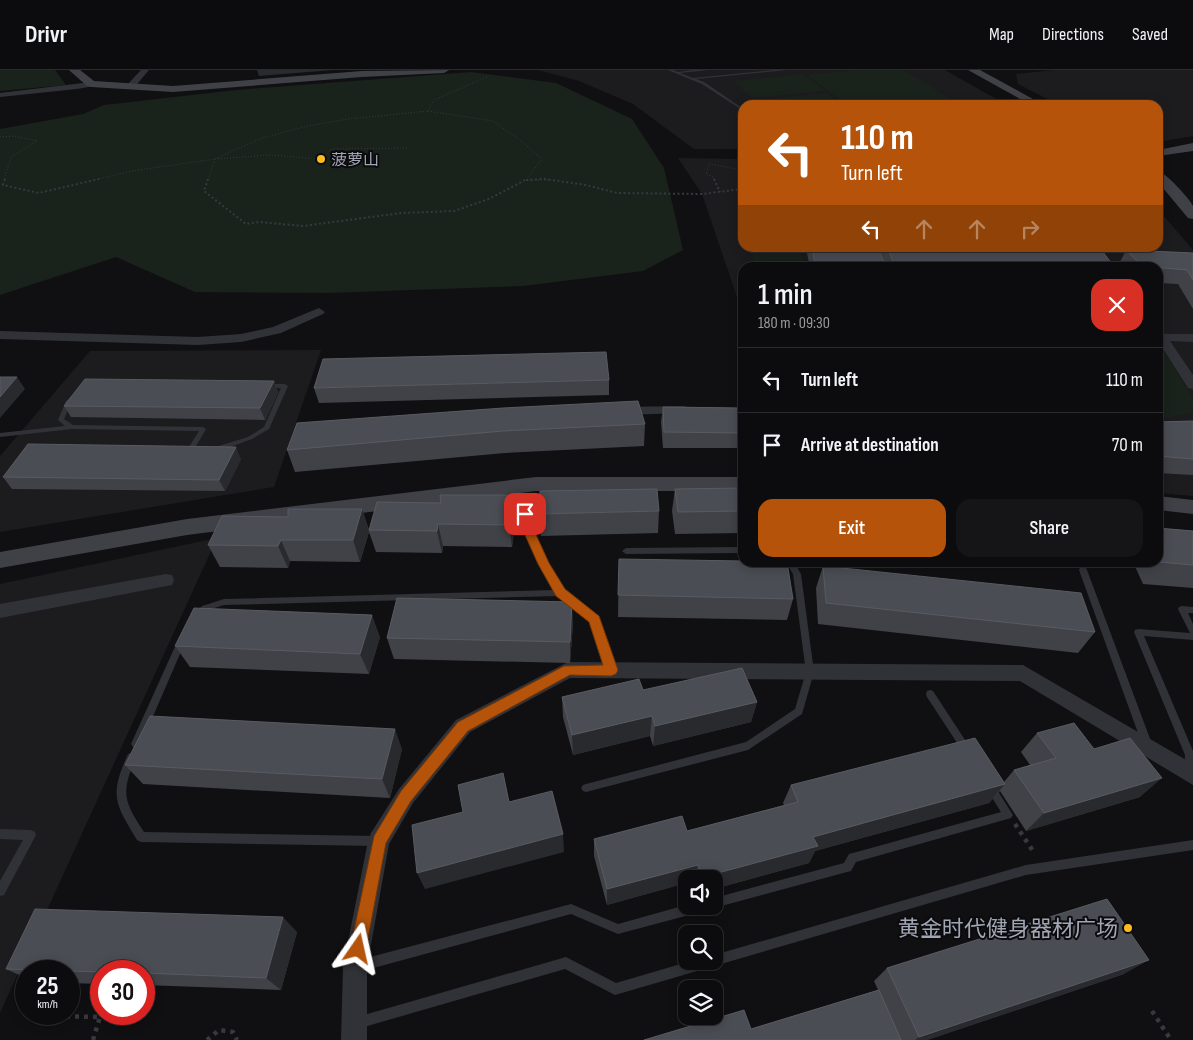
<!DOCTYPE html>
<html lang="en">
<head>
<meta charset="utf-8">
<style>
	body { margin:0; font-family:"Sofia Sans Condensed","Noto Sans SC",sans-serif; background:#151517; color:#f1f3f6; height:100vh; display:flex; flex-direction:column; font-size:19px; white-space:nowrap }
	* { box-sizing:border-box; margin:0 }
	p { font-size:16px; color:#9a9b9e }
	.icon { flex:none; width:28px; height:28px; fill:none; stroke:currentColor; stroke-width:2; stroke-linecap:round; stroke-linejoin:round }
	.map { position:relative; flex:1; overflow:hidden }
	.drawer { position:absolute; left:738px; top:192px; width:425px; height:305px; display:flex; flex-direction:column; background:#0c0c0e; border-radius:15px; box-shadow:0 2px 12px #0003,0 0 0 1px #2c2c2e }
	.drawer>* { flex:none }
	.hud { position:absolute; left:738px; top:30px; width:425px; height:152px; border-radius:15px; box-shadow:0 2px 12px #0003,0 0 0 1px #2c2c2e; background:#b45309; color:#fff; overflow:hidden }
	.controls { position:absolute; left:678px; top:800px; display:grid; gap:10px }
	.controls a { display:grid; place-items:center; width:45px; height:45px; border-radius:10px; background:#0c0c0e; box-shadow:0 2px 12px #0003,0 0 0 1px #2c2c2e; font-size:25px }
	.speed { position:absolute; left:15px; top:890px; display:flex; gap:10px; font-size:25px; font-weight:700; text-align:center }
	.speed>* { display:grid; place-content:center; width:65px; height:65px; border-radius:50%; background:#0c0c0e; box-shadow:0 2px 12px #0003,0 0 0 1px #2c2c2e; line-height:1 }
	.speed small { font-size:12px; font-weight:400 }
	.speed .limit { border:8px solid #d22; background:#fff; color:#111 }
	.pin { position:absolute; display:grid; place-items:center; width:42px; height:42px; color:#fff; margin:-21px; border-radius:10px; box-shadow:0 2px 8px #0006 }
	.me { position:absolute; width:55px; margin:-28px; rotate:11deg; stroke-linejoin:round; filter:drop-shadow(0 0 4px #0008) }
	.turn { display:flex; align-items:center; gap:18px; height:105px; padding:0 20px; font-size:22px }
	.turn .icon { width:65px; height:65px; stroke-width:2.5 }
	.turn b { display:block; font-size:35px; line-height:42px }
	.lanes { display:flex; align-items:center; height:48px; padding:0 20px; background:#0003; justify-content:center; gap:25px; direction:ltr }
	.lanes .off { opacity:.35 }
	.round { display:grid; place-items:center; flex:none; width:52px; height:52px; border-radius:15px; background:#151517 }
	.summary { display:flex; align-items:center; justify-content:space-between; height:85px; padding:0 20px }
	h1 { font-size:30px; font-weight:600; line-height:38px }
	.button { display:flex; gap:10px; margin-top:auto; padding:10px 20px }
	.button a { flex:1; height:58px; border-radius:15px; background:#b45309; color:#fff; font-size:20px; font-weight:600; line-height:58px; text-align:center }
	.button a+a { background:#151517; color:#f1f3f6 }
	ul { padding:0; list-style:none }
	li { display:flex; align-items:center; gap:15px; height:65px; padding:0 20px; border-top:1px solid #2c2c2e }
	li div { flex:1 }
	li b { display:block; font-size:19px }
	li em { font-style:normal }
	header { display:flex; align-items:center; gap:30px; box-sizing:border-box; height:70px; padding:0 25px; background:#0c0c0e; border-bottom:1px solid #2c2c2e }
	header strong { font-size:24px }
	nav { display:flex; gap:28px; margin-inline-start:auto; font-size:18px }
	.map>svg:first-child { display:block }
</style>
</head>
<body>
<header>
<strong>Drivr</strong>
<nav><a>Map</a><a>Directions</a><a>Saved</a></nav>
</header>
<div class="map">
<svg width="1193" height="970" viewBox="0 0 1193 970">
	<rect width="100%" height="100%" fill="#101012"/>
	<path fill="#1c1c1f" d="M538,0H945L1007,35H742V79H694L633,34L579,11Z
		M1054,0H1193V66L1158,72V35H1059L1018,14L1016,4Z
		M678,88L742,89V178H1158V139L1193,180V426L1158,423V198H742V242L702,124Z
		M321,280L274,417L0,462V386L90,281Z
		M217,468L0,943V514Z"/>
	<path fill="#1a221c" d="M0,0H55L66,15L0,21Z
		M857,0H904L961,35H847L807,5Z
		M471,2L556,13L632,49L664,98L683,180L643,201L523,216L328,223L195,222L116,187L0,225V59L83,44L104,35L236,20Z
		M804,4L825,21L753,28L733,11Z
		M826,23L843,35H784L776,28Z
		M753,178H800L803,197H754Z
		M1158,272L1193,328V343L1158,349Z"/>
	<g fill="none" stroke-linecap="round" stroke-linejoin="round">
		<path stroke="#37393e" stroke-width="1" stroke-dasharray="1 2" stroke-linecap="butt" d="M428,41L493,51L520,70L542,89L526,110
			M428,41L434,30L487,7
			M0,67L14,66L37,71L11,87L4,110
			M94,110L132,101L215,89L270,85L321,89L332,79L408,78
			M208,110L215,89L262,68L308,56L348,49L428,41
			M526,110H552
			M714,110L713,107L706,104L709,94L742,100"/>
		<path stroke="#37393e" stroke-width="2" stroke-dasharray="2 2.5" stroke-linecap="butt" d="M5,109L3,115L39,123L99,109
			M208,109L204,121L246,154L259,152L303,156L401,143L454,141L489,129L527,109
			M714,109L720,122
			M526,110L545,109L586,115L617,123L702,124L742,119"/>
		<path stroke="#37393e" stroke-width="4.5" stroke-dasharray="4 5" stroke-linecap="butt" d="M1015,754L1035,784
			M1152,941L1171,970
			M48,946L100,947L93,970
			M207,970L219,960L233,962L237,970"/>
		<path fill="#313237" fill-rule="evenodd" d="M668,0H673L678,2L693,0H708L680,3L693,8L774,0H787L696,9L704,12L742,38V40L702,14Z
			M267,314H285L288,316L269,359L252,369L219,381H215L214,379L215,377L248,367L264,357L281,318L265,317L264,316Z
			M69,329L72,331L64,349L73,355L203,357L206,359L195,378L198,380C196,383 189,383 187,380L199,361L72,359L0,367V363L65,356L58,350L66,331Z
			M525,441L529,444L531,456L546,493L564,521L598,547L615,600L614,603L611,604L608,603L607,600L592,551L559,526L224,535L208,540L202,546H196L195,544L202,536L224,529L555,520C541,497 526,472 521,444Z
			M742,477V483L626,484L622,481L626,478Z
			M786,492H794L801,504L814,602L802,644L748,680L586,722L583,721L581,718L583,715L586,714L746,672L795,639L806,602L793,504Z
			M1083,497L1086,498L1087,500L1152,674L1150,677L1147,678L1144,677L1142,674L1079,500L1080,498Z
			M1182,536L1193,537V543H1188L1193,554V570L1144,566L1193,681V703L1189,705L1186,704L1184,701L1185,685L1134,562L1135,560L1138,559L1190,563L1178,539L1179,537Z
			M182,567L185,568L186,570L141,674L139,677L136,678L133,677L131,674L178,570L179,568Z
			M930,620L933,621L969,676L971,679L969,682L966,683L963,682L927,627L926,624L927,621Z
			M131,683L134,684L136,687C121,723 123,730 144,762L377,766L381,768L382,771L381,774L377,776L141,772L137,770C115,733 109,726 128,684Z
			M991,714L994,715L1011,742L1013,745L1011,748L856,792L851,801L847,802L714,838L710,837L714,836V828L844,793L849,784L853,783L1001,742L986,718L988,715Z
			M0,759L31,760L35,762L36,765L4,825L0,826V811L23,770L0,769Z
			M1193,770V780L1026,805L615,925L565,899L357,959L353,957L351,953L353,949L357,947L566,887L616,913L691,891H714V885L1026,795Z
			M571,834L618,854L686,835L709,836L708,840L704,841L618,864L571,844L359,902L355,900L353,896L355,892L359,890Z"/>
		<path fill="#313237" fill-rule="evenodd" d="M141,0H149L133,19H127V15Z
			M91,12H94V16L77,19L0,27V23Z
			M319,238L325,242L323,244L281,263L241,272L198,275L0,269V261L198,267L241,264L273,257Z
			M1158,258L1162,259L1165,264H1193V272L1170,271L1193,305V319L1188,318L1158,271Z
			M683,336L688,337L690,340L688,343L620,345L613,341L620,337Z
			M166,504L172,505L174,510L172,515L0,548V534Z
			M568,592L1023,595L1193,694V715L1020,611L570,608L470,662L413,733L389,774L367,897V970H341L343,897L368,771L371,763L399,719L456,650Z"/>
		<path fill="#3f4147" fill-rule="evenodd" d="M69,0H80L94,11L173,16L362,1L449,0L444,3L362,7L173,22L91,17L87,16Z
			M968,0H980L1044,35H1031Z
			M1193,73V81L1158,86V80Z
			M1158,101C1166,103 1190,129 1193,136C1193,140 1193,146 1193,149L1188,148L1158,112Z
			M536,407H742V421H536L187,465L0,498V482L187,449Z
			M1158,426L1193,430V444L1158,440Z"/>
	</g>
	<path fill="#414248" d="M806,178H879L886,198H810Z
		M883,178H1100L1115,198H886L882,184Z
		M1126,180L1193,183V239L1178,214L1158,213V198H1122L1119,194Z
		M609,310V325L319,333L314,318Z
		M274,311L278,323L265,350L71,347L64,336Z
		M663,337L742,338V378H663L661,352Z
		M1193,351V405L1158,403V352Z
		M297,353L645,354L644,376L505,383L295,402L287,380Z
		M241,389L225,421L12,419L3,407Z
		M742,418V463L675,464L672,441L675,419Z
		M513,425L516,447L512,477L443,476L442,483L376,482L369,462L360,492L290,491L288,498L220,497L208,475L288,447L362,439L369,460L441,433Z
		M659,441L658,463L541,466L539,444Z
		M1158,458L1193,461V518L1143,514L1133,492H1158Z
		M619,489L793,529L787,550L618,547Z
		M823,496L1095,562L1078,583L818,554L816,518Z
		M573,553L570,593L394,589L387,568Z
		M380,567L369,604L190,597L175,576Z
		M643,620L757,632L751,652L653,676L650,666L573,685L563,647L562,627Z
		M1037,663L1094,679L1140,727L1026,761L1000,721L989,733L815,781L809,793L714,819V809H686V813L607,835L594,786V769L687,761L784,735L783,733L791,715L1004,712L1014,700L1030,695L1021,682Z
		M402,679L390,728L143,714L125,695Z
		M297,862L281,920L144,915V901H101V914L69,913V901H26V908L6,899Z
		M887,898L1124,904L927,970H644L751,959L878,920L874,911Z"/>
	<path fill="#292a2e" d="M257,0H333L259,6Z
		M17,307L25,319L0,348V327Z
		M274,311L278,323L265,350L260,338Z
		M236,377L241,389L225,421L219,410Z
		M513,425L516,447L512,477L509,455Z
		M362,439L369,461L360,492L353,470Z
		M438,454L443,476L442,483L437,461Z
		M281,470L290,491L288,498L278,476Z
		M572,532L573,553L570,593V572Z
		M372,545L380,567L369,604L360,584Z
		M757,632L751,652L653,676L655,656Z
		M652,646L650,666L573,685L572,665Z
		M395,659L402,679L390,728L382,709Z
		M1162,708L1140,727L1026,761L1044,743Z
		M1005,714L989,733L815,781L809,793L714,819V809H702L703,807L813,767Z
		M563,764L564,782L425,819L417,803Z
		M698,795L694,809H686V813L607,835V819Z
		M283,847L297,862L281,920L266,908Z
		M1149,890L1124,904L927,970H915L919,967Z"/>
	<path fill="#4b4d54" stroke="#595b63" d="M812,178H879L886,198H816Z
		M888,178H1100L1115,198H895Z
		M1126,180L1193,183V210L1187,200L1142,196Z
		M606,282L609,310L314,318L323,289Z
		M0,307H17L0,327Z
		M85,309L274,311L260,338L64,336Z
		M638,331L645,354L503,361L287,380L297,353L503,338Z
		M663,337L742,338V363L664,362Z
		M1193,351V389L1158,386V352Z
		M28,374L236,377L219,410L3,407Z
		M742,418V441L678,442L675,419Z
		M657,419L659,441L539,444L540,421Z
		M440,425H513L509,455L438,454L437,461L369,460L377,432L441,433Z
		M288,439H362L353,470H281L278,476L208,475L222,446L288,447Z
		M1158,458L1193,461V495L1160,492L1158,486Z
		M619,489L742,491V492H787L793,529L618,525Z
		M823,496L1081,523L1095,562L826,533Z
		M397,528L572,532L570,572L387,568Z
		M194,538L372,545L360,584L175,576Z
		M742,598L757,632L655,656L652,646L572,665L562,627L639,609L643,620Z
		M150,646L395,659L382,709L125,695Z
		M1074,653L1094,679L1130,668L1162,708L1044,743L1014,700L1056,688L1037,663Z
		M975,668L1005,714L813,767L818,776L703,807L698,795L607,819L594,769L682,746L687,761L798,732L791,715Z
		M503,703L509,732L552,721L563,764L417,803L412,755L463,742L458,715Z
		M1107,829L1149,890L919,967L887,898Z
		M35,839L283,847L266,908L144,903V901H101V902L6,899Z
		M879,920L901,970H644L744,940L751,959Z"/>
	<path fill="#b45309" stroke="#753606" d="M525,440L531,444L532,456L549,493L565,519L599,546L618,600L616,604L611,606L570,605L468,661L411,731L386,773L366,879L364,885L358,888L352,885L350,879L374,766L401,721L458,652L564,596L603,595L589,552L556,526L538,494L521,456L520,444Z"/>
	<g fill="#ffbb1b" stroke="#0b0b0d" stroke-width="2">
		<circle cx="321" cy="89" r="5"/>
		<circle cx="1128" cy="858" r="5"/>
	</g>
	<g text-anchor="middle" stroke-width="4" stroke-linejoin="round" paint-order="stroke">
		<g font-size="16" fill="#a0a6b4" stroke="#0b0b0d" text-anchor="start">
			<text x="331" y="95">菠萝山</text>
		</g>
		<g font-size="22" fill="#a0a6b4" stroke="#0b0b0d" text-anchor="end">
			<text x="1118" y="866">黄金时代健身器材广场</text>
		</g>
	</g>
</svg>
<div class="controls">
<a><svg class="icon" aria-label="sound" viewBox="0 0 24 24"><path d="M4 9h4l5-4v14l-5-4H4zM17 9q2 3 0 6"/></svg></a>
<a><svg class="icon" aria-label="search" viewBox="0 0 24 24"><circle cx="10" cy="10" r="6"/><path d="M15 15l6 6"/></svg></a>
<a><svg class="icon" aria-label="layers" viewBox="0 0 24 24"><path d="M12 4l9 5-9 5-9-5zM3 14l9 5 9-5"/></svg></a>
</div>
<div class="speed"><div>25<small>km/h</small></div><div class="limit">30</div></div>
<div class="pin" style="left:525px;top:444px;background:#d93025"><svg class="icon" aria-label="arrive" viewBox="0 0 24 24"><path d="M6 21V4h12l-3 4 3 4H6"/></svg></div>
<svg class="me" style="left:358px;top:879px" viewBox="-20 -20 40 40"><path d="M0-17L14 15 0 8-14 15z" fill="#b45309" stroke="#fff" stroke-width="4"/></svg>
<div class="hud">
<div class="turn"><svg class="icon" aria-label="left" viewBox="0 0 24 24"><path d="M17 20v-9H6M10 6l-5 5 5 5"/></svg><div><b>110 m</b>Turn left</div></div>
<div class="lanes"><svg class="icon" aria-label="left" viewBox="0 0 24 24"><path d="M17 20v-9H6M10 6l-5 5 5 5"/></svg><svg class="icon off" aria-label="ahead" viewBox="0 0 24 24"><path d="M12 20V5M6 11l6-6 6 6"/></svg><svg class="icon off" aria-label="ahead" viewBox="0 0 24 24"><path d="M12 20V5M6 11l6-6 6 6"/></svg><svg class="icon off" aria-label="right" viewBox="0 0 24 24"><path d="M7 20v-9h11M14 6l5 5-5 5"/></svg></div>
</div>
<section class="drawer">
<div class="summary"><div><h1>1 min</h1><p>180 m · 09:30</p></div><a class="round" style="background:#d93025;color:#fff"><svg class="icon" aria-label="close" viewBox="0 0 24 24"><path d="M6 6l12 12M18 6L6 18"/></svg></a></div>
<ul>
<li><svg class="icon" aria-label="left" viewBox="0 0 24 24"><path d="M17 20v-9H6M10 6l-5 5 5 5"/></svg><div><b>Turn left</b></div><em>110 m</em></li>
<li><svg class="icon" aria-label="arrive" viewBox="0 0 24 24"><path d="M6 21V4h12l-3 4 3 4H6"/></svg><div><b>Arrive at destination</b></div><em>70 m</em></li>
</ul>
<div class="button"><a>Exit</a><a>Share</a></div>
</section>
</div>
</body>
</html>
